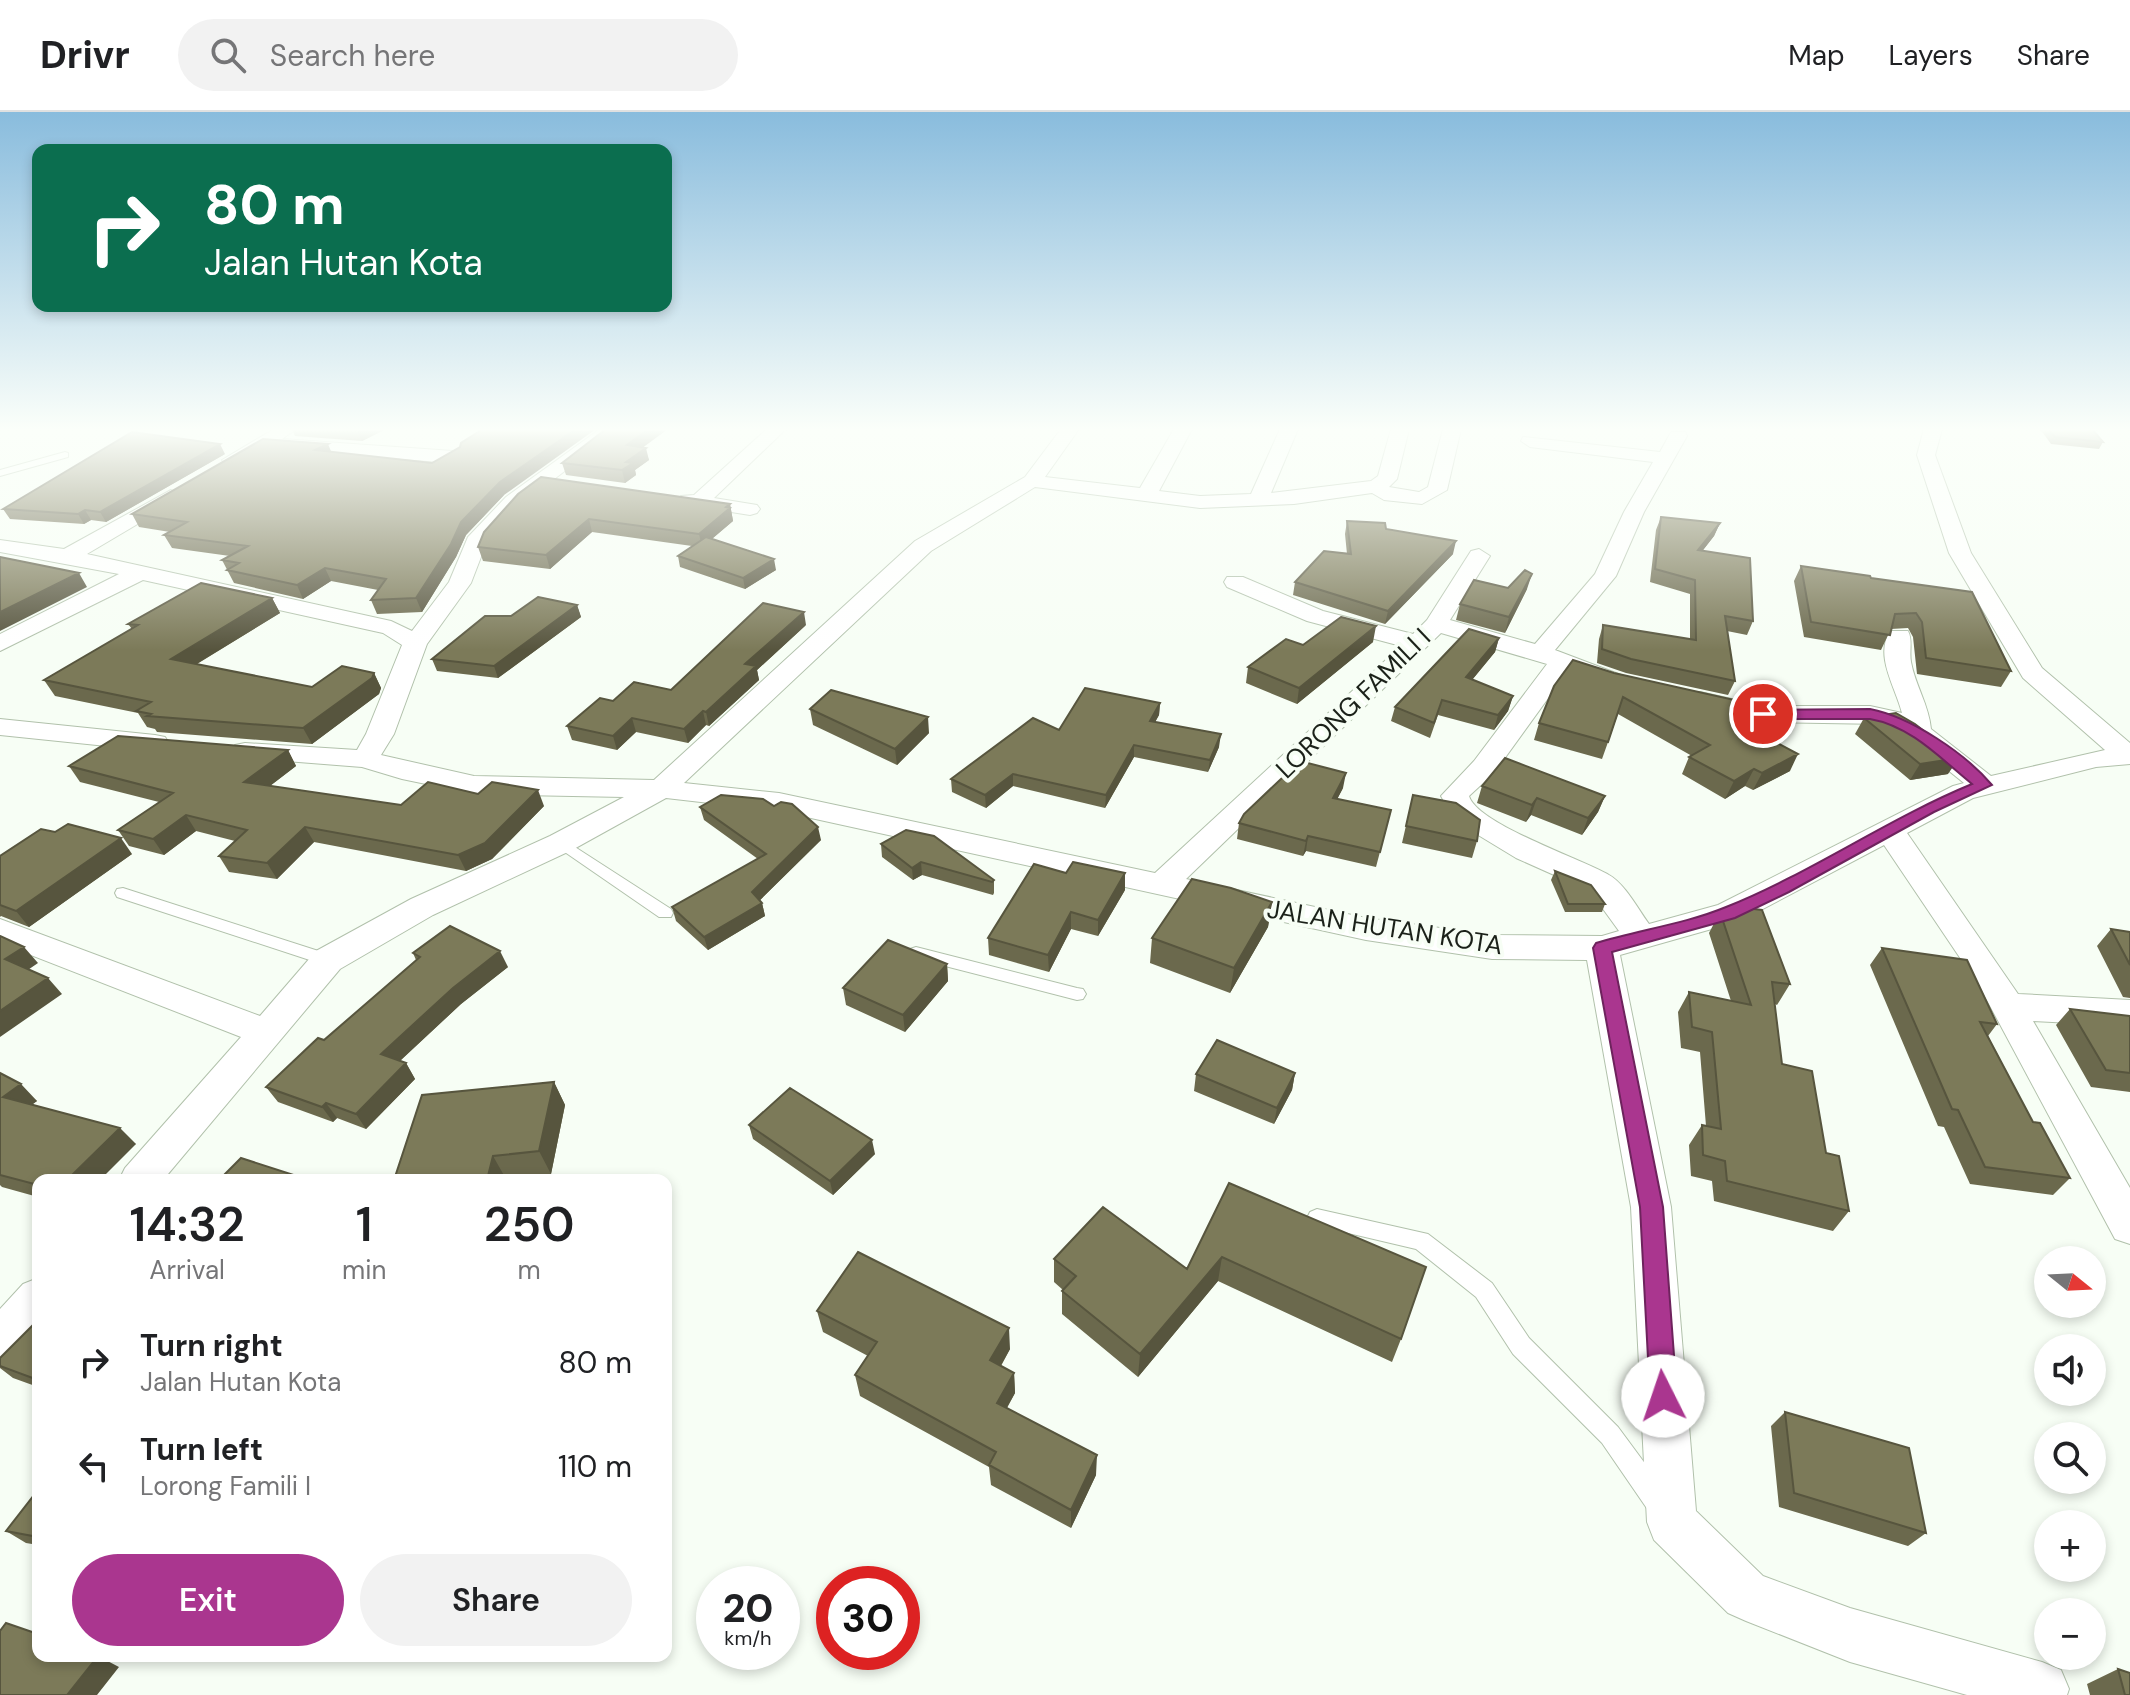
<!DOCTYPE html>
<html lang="en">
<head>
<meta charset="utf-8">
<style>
	body { margin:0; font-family:"DM Sans",sans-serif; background:#f2f2f2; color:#202124; height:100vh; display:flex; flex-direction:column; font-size:30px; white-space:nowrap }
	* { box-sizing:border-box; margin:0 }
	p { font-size:26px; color:#757577 }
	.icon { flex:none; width:44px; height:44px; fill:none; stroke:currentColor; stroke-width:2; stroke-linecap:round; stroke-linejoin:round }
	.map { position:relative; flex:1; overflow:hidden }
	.panel { position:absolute; left:32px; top:1062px; width:640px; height:488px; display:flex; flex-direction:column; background:#fff; border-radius:16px; box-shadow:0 4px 12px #0003 }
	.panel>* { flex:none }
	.guide { position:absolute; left:32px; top:32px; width:640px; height:168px; border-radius:16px; box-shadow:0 4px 12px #0003; background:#0b6e4f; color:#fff; overflow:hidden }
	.needle { width:52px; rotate:108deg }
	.buttons { position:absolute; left:2034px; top:1134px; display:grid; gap:16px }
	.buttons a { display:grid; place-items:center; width:72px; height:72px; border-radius:50%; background:#fff; box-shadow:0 4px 12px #0003; font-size:40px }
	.speed { position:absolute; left:696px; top:1454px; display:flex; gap:16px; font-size:40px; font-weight:700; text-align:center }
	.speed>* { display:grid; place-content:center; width:104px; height:104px; border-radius:50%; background:#fff; box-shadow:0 4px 12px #0003; line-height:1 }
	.speed small { font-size:20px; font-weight:400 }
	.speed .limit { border:12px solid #d22; background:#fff; color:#111 }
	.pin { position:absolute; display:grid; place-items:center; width:68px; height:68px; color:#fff; margin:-34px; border:4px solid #fff; border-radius:50%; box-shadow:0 2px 8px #0007 }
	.me { position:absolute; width:88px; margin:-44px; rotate:356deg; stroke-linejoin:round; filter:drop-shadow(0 0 6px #0008) }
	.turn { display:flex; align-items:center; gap:28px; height:168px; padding:0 40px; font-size:36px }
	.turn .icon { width:104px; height:104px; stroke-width:2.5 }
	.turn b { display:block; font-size:56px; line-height:68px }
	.eta { display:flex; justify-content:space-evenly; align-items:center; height:136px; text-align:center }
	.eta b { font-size:48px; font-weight:600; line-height:56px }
	.primary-button { display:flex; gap:16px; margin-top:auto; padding:16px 40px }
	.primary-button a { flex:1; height:92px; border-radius:48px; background:#aa368f; color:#fff; font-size:32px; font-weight:600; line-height:92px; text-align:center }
	.primary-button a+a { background:#f2f2f2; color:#202124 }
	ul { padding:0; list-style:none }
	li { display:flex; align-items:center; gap:24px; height:104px; padding:0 40px }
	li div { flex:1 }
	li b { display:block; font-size:30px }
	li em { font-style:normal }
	header { display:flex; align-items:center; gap:48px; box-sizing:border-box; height:112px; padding:0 40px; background:#fff; border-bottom:2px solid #e0e0e0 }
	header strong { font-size:38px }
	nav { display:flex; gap:44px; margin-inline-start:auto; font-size:28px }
	.search { width:560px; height:72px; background:#f2f2f2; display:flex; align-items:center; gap:20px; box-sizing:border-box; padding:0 28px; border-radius:44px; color:#757577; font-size:30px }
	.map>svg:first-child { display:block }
</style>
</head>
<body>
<header>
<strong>Drivr</strong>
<div class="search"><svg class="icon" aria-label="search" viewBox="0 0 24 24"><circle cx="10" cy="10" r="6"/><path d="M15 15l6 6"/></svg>Search here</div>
<nav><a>Map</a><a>Layers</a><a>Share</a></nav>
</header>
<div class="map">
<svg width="2130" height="1583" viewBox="0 0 2130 1583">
	<rect width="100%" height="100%" fill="#f7fef5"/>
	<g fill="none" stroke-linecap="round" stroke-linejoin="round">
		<g stroke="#b1c1ab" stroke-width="2">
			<path id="lane" d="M65,340L68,341V345L0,364V358Z
				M561,726L671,797L673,801L671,805H659L556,734L553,731L556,728Z
				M123,776L334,844L336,848L334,852L328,854L117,785L115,781L117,777Z
				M916,835L1077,876L1083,877L1086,882L1083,887L1077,888L910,845L908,841L910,837Z
				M1317,1097L1428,1122L1492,1171L1529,1226L1618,1315L1666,1380L1669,1389L1666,1398L1657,1401L1648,1398L1602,1331L1513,1242L1476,1185L1416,1137L1310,1112L1307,1106L1310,1100Z"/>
		</g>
		<g stroke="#b1c1ab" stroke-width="2">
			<path id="street" d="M274,317H296L282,327L453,339L463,345L453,351L286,338L279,336L278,329L239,352H225L222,348Z
				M600,317H620L520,393L486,432L471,471L427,532L394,622L381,643L474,664L654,668L915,429L1025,365L1061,317H1079L1045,365L1140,376L1174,317H1192L1159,379L1200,384L1251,382L1280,317H1298L1271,381L1371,369L1378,364L1391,317H1409L1397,367L1389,375L1419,380L1428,375L1443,317H1461L1447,378L1422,392L1384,388L1372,381L1294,392L1200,396L1035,375L931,439L684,671L779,681L1155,761L1401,534L1307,509L1227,475L1224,470L1227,465H1243L1323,499L1413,522L1427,508L1471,439L1479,437L1490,444L1450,508L1535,532L1595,462L1624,400L1653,350L1530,335L1521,329L1523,325L1660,340L1671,320H1685L1687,324L1644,400L1616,464L1555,538L1621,563L1625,568L1621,573H1603L1567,560L1494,661L1469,684C1477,712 1582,747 1609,763C1625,772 1638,797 1649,812L1718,793L1953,674L1964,671L1908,626L1883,612L1763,610L1691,594L1687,588L1691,582L1700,580L1763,594H1870L1902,601C1896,576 1874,544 1890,519H1908C1913,528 1909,539 1911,550C1915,573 1929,593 1931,617L1991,664L2105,638L2023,566L1949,441L1917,343L1924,317H1942L1935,343L1971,441L2042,556L2130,631V652L2096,655L1973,686L1907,721L2018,882L2130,888V914L2033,909L2130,1076V1132L2115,1127L1981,877L1884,733L1740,809L1620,843L1671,1095L1696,1399L1763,1464L1850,1496L2042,1550L2061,1558L2069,1577L2067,1583H1967L1850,1550L1746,1509L1728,1501L1654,1428L1647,1410L1631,1095L1587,848L1492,847L1366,828L779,699L666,686L572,738L433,803L340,857L163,1068H119L125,1056L241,925L0,831V807L260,904L316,839L411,787L550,724L624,685L474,682L402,667L362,655L235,645L231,639L235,633L245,631L357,638L366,622L402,533L383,521L143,468L0,539V522L119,462L0,440V428L64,437L171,378L181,384L178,388L87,442L391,509L412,519L449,470L468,425L506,385ZM1441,521L1547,552L1474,649L1441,684L1455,709L1516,746L1590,779L1619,819L1602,824L1492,823L1366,806L1186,767Z
				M767,317H786L714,386L757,393L760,397L757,401L750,403L681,392L678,388L681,384L694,383Z
				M0,607L155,623L165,625L169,631L165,637L155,639L0,623Z
				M38,1166C38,1206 45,1234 0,1251V1197L23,1172Z"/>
		</g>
		<use href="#lane" fill="#fff" fill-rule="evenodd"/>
		<use href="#street" fill="#fff" fill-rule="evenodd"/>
	</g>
	<path fill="#6b694d" d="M292,317H386L362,329L295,324Z
		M2040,317H2092L2103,330L2099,337L2051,332Z
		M643,335L649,348L635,358L636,363L625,371L566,363L562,351Z
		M331,340L504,383L466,423L456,445L422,500L377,502L371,488L378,478L331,469L303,487L234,471L222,448L230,444L172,436L164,423L170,420L139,415L132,402Z
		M225,342L106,410L91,408L84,412L10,407L3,397Z
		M518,382L730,392L733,409L712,427L776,458L745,477L680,455L678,444L692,434L592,420L550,457L483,449L478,435Z
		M1661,405L1720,411L1714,424L1703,438L1753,509L1747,523L1727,519L1735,569L1728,583L1626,561L1597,551L1599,527L1603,513L1690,527V482L1650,470L1656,418Z
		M1347,409L1386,417L1453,442L1385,512L1293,483L1295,470L1347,442L1345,422Z
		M1801,454L1871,466L2011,559L2001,575L1917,562L1913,525L1908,516L1891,517L1881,538L1804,525L1794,469Z
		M1508,476L1527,477L1505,521L1456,508L1460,492Z
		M272,486L280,501L197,552L312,575L374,561L381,576L379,582L312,632L157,620L155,617L147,615L138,601L55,584L44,568L132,517L128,512Z
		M577,493L581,505L498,566L437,559L432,547L511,504Z
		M806,513L757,558L759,568L709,614L706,613L688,631L636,620L617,638L572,628L567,614L613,589L671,578Z
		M1499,526L1495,540L1472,568L1513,584L1508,599L1494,618L1438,603L1430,626L1391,609L1395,595Z
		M1373,530L1297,592L1246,571L1248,555L1303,533Z
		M1573,548L1742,612L1790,659L1753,678L1745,674L1725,687L1682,662L1689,645L1692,644L1618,602L1602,647L1534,628L1539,611Z
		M1160,591L1159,603L1155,610L1219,635L1208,660L1134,645L1105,696L1013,674L986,696L952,680L951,667L1059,618Z
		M810,597L929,621L897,653L813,613Z
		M1864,606L1948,662L1910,668L1855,622Z
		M288,638L296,654L270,674L401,693L478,682L544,694L492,747L466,759L314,730L277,767L229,760L219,744L235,729L196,719L164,743L129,734L118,718L159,690L80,670L69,654Z
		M1482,674L1605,684L1598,700L1582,723L1531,703L1526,710L1477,691Z
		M1343,676L1337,687L1391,698L1376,755L1306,739L1303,744L1237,727L1239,711Z
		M1413,683L1477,729L1472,746L1402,731Z
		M700,695L821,728L759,789L762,791L765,804L708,838L676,809L672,795L758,747L704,708Z
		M881,732L994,768V781L993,783L922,763L913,768L882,745Z
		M132,742L29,815L1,804L0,805V744Z
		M1555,759L1605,792L1602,800H1565L1551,768Z
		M1125,778L1098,824L1071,817L1049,860L989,843L988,826Z
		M1272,790L1268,815L1230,881L1150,851L1152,826Z
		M1720,800L1790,872L1777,893L1775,892L1782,952L1826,1041L1849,1099L1833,1119L1714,1089L1712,1069L1691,1064L1689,1033L1702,1013L1706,1014L1700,940L1681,936L1678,900L1689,880L1731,889L1709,821Z
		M2111,817L2130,820V886L2123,885L2097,834Z
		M1882,836L1997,912L1988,924L2033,1010L2070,1066L2053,1083L1970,1072L1944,1015L1938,1014L1870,853Z
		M413,841L508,855L461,892L400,949L406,951L415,967L366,1017L337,1006L333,1010L278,990L266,975L324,928L416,848Z
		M947,852L948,869L905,920L846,893L843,876Z
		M2070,897L2130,904V980L2091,975L2056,913Z
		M0,961L37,989L32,992L136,1032L38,1068V1085L2,1075L0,1073Z
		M1295,961L1292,978L1274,1012L1194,979L1196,962Z
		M554,970L565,993L551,1062L506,1067L394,1068Z
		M749,1013L875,1042L833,1083L753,1027Z
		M1229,1071L1401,1227L1392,1250L1218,1169L1138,1265L1062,1202V1179L1063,1178L1054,1170V1147L1187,1157Z
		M817,1199L1010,1237L1001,1254L1014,1261L1015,1281L1007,1296L1096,1363L1071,1416L991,1373L989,1355L860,1284L855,1263L868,1244L823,1220Z
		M38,1208V1275L13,1266L0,1256V1246Z
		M1785,1300L1926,1421L1908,1434L1779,1395L1771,1314Z
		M38,1378V1433L26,1431L6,1419Z
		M2118,1557L2130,1583H2090L2087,1572Z"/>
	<path fill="#57553e" d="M357,317H386L362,329Z
		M576,317H596L504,383L466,423L456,445L422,500L416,486L461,410L500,370Z
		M649,317H668L630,345L627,333Z
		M220,332L225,342L106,410L100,400Z
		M328,332L333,344L315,338Z
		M646,336L649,348L635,358L636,363L625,371L622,358L626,350Z
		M730,392L733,409L702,435L699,422Z
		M85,398L91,408L84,412L78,402Z
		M589,407L592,420L550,457L546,443Z
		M1720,411L1714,424L1693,451L1698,438Z
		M1456,429L1453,442L1385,512L1388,499Z
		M774,447L776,458L745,477L743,466Z
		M325,456L331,469L303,487L297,473Z
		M79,461L87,475L0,519V500Z
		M1532,462L1527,477L1505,521L1509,505Z
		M272,486L280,501L180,562L171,547Z
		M577,493L581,505L498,566L494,554Z
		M804,500L806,513L757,558L759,568L709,614L706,600L745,552Z
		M1376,514L1373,530L1297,592L1299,576Z
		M1499,526L1495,540L1462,580L1466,565Z
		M374,561L381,576L379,582L312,632L303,616Z
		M1513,584L1508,599L1494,618L1498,603Z
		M1160,591L1159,603L1149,621L1150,609Z
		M703,599L706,613L688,631L684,617Z
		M928,605L929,621L897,653L895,637Z
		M632,606L636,620L617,638L613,624Z
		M1221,622L1219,635L1208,660L1210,648Z
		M1134,633V645L1105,696L1106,683Z
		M288,638L296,654L254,686L244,670Z
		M1798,642L1790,659L1753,678L1762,661Z
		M1959,646L1948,662L1910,668L1920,652Z
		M1754,657L1745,674L1725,687L1734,669Z
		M1346,661L1343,676L1330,701L1333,686Z
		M1013,662V674L986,696L985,683Z
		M538,678L544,694L492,747L466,759L458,743Z
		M1605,684L1598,700L1582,723L1588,706Z
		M1537,686L1531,703L1526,710L1532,693Z
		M186,703L196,719L164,743L153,727Z
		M305,715L314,730L277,767L267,751Z
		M818,715L821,728L755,793L752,780Z
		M1308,724L1306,739L1303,744L1306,729Z
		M121,726L132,742L29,815L16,799Z
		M921,750L922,763L913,768L912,756Z
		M1125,761V778L1098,824V808Z
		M1272,790L1268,815L1230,881L1234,856Z
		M762,791L765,804L708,838L704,825Z
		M1071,800V817L1049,860L1048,843Z
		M24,835L38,851L19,864L5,847Z
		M500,839L508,855L461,892L390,958L381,942L453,876Z
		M947,852L948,869L905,920L903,903Z
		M48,866L62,882L0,925V899Z
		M406,951L415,967L366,1017L356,1002Z
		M1295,961L1292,978L1274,1012L1277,996Z
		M554,970L565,993L551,1062L539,1039Z
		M21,972L37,989L20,1002L3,985Z
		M326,991L337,1006L333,1010L322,995Z
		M120,1016L136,1032L100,1068H67Z
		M872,1028L875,1042L833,1083L830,1069Z
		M493,1044L506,1067L505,1068H487Z
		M1222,1145L1218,1169L1138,1265L1140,1242Z
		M1009,1216L1010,1237L992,1269L990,1248Z
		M1014,1261L1015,1281L998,1311L997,1291Z
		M1097,1343L1096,1363L1071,1416V1398Z
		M98,1544L119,1555L97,1583H67Z"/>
	<path fill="#7c7a59" stroke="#57553e" stroke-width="2" d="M483,317H576L500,370L461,410L451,432L416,486L371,488L386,467L325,456L297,473L227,458L239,451L222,448L248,434L164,423L187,410L132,402L263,327L328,332L315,338L432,351L460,335L461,331Z
		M606,317H649L627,333L646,336L626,350L633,351L622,358L562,351Z
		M2048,317H2092L2103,330L2055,325Z
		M132,320L220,332L100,400L85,398L78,402L3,397Z
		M541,365L730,392L726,395L730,396L699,422L589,407L546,443L478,435L484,420L518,382Z
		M1661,405L1720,411L1698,438L1750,446L1753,509L1725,504L1735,569L1631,547L1602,537L1603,513L1696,528L1695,468L1655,457Z
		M1347,409L1385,411L1386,417L1456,429L1388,499L1295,470L1324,439L1351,442Z
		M706,425L774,447L743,466L678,444Z
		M0,445L79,461L0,500Z
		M1801,454L1870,464L1871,466L1972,480L2011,559L1926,546L1922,510L1916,501L1895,502L1890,523L1811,510Z
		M1525,458L1532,462L1509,505L1460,492L1474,468L1508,476Z
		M201,471L272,486L171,547L312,575L342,554L374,561L372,566L303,616L147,604L151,602L136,599L151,590L44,568L138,513L128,512Z
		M538,485L577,493L494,554L432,547L485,504H511Z
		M763,491L804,500L745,552L756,554L706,600L703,599L684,617L632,606L613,624L567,614L600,586L613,589L634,570L671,578Z
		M1341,505L1376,514L1299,576L1248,555L1286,527L1303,533Z
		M1469,517L1499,526L1466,565L1513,584L1498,603L1442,588L1434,611L1395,595Z
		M1573,548L1614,561L1739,589L1742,612L1798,642L1762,661L1754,657L1734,669L1689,645L1710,633L1623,585L1608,630L1539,611L1554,574Z
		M1085,576L1160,591L1150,609L1221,622L1210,648L1134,633L1106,683L1013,662L985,683L951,667L1033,606L1059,618Z
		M831,578L928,605L895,637L810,597Z
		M1896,601L1915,612L1959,646L1920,652L1864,606Z
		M118,624L288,638L244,670L401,693L428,670L478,682L492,670L538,678L485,731L458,743L305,715L267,751L219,744L247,718L186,703L153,727L118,718L173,681L69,654Z
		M1505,646L1605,684L1588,706L1537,686L1532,693L1482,674Z
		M1300,649L1346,661L1333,686L1391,698L1380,740L1308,724L1306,729L1239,711L1244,702Z
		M721,683L763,687L774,694L781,690L792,692L818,715L752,780L762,791L704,825L672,795L766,742L700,695Z
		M1413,683L1456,691L1480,708L1477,729L1406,714Z
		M68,712L121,726L16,799L0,793V744L41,717L55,720Z
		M906,718L934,724L994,768L992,770L921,750L912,756L881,732Z
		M1073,750L1125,761L1098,808L1071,800L1048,843L988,826L1034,752L1066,761Z
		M1555,759L1591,773L1605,792H1568Z
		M1192,767L1231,776L1272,790L1234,856L1152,826Z
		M1737,795L1762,798L1790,872L1772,870L1782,952L1812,959L1826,1041L1839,1044L1849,1099L1727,1069L1725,1049L1703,1043L1702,1013L1721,1017L1712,920L1692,915L1689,880L1751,893L1720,800Z
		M450,814L500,839L453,876L381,942L406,951L356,1002L326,991L322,995L266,975L318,926L324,928L420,845L413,841Z
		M2111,817L2130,820V853Z
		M0,824L24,835L5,847L48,866L0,899Z
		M888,828L947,852L903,903L843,876Z
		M1882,836L1967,848L1997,912L1980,910L2033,1010L2040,1011L2070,1066L1985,1055L1958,998L1952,997Z
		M2070,897L2130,904V961L2106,958Z
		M1217,928L1295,961L1277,996L1196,962Z
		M0,961L21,972L3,985L120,1016L67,1068H38V1073L0,1063Z
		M554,970L539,1039L493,1044L487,1068H394L422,983Z
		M790,976L872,1028L830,1069L749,1013Z
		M241,1046L309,1068H219Z
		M1229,1071L1426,1155L1401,1227L1222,1145L1140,1242L1062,1179L1076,1164L1054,1147L1103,1095L1187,1157Z
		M858,1140L1009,1216L990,1248L1014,1261L997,1291L1097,1343L1071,1398L989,1353L996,1340L855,1263L877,1230L817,1199Z
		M38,1208V1268L0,1254V1246Z
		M1785,1300L1909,1336L1926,1421L1794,1381Z
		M38,1378V1425L6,1419Z
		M6,1511L38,1522V1544H98L67,1583H0V1519Z
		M2118,1557L2130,1561V1583H2125Z"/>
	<linearGradient id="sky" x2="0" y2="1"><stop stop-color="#89bcdd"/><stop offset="0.59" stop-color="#fbfffa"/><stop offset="1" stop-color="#fbfffa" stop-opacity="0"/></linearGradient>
	<rect width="2130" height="538" fill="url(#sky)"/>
	<path fill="#aa368f" stroke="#6e235d" stroke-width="2" d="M1870,597C1911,605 1965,641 1992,673L1934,700L1789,780L1735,806L1612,840L1663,1095L1677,1284L1673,1293L1663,1297L1654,1293L1650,1284L1640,1095L1593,836L1596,831C1638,818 1685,812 1726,795C1811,761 1887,707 1972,672C1941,647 1911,614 1870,607H1763L1755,602L1763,598Z"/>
	<g text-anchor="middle" stroke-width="8" stroke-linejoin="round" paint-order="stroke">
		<g font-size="26" fill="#1b2119" stroke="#f7fef5">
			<text transform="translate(1353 591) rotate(-44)" y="9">LORONG FAMILI I</text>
			<text transform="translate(1385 815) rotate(9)" y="9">JALAN HUTAN KOTA</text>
		</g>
	</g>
</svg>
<div class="buttons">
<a><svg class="needle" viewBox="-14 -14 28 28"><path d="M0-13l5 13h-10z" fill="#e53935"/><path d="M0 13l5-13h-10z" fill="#757577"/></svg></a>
<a><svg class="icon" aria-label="sound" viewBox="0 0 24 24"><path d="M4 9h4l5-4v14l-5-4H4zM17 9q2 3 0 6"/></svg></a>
<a><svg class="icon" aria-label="search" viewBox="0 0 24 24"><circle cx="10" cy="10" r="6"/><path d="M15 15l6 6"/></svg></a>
<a>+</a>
<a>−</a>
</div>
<div class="speed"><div>20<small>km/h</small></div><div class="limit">30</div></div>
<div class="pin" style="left:1763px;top:602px;background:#d93025"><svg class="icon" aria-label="arrive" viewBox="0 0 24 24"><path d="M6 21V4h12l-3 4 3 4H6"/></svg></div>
<svg class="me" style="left:1663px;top:1284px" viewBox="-20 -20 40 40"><circle r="19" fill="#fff"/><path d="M0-13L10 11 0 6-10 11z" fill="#aa368f"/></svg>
<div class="guide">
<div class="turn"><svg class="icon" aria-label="right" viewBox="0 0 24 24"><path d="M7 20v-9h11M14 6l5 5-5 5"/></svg><div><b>80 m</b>Jalan Hutan Kota</div></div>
</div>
<section class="panel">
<div class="eta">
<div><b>14:32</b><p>Arrival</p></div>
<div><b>1</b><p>min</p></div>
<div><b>250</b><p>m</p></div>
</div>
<ul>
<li><svg class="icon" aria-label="right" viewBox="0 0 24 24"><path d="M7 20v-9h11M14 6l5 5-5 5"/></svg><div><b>Turn right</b><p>Jalan Hutan Kota</p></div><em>80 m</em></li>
<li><svg class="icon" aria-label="left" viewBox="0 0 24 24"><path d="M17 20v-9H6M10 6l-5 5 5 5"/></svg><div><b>Turn left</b><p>Lorong Famili I</p></div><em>110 m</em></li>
</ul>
<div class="primary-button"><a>Exit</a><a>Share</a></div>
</section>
</div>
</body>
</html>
